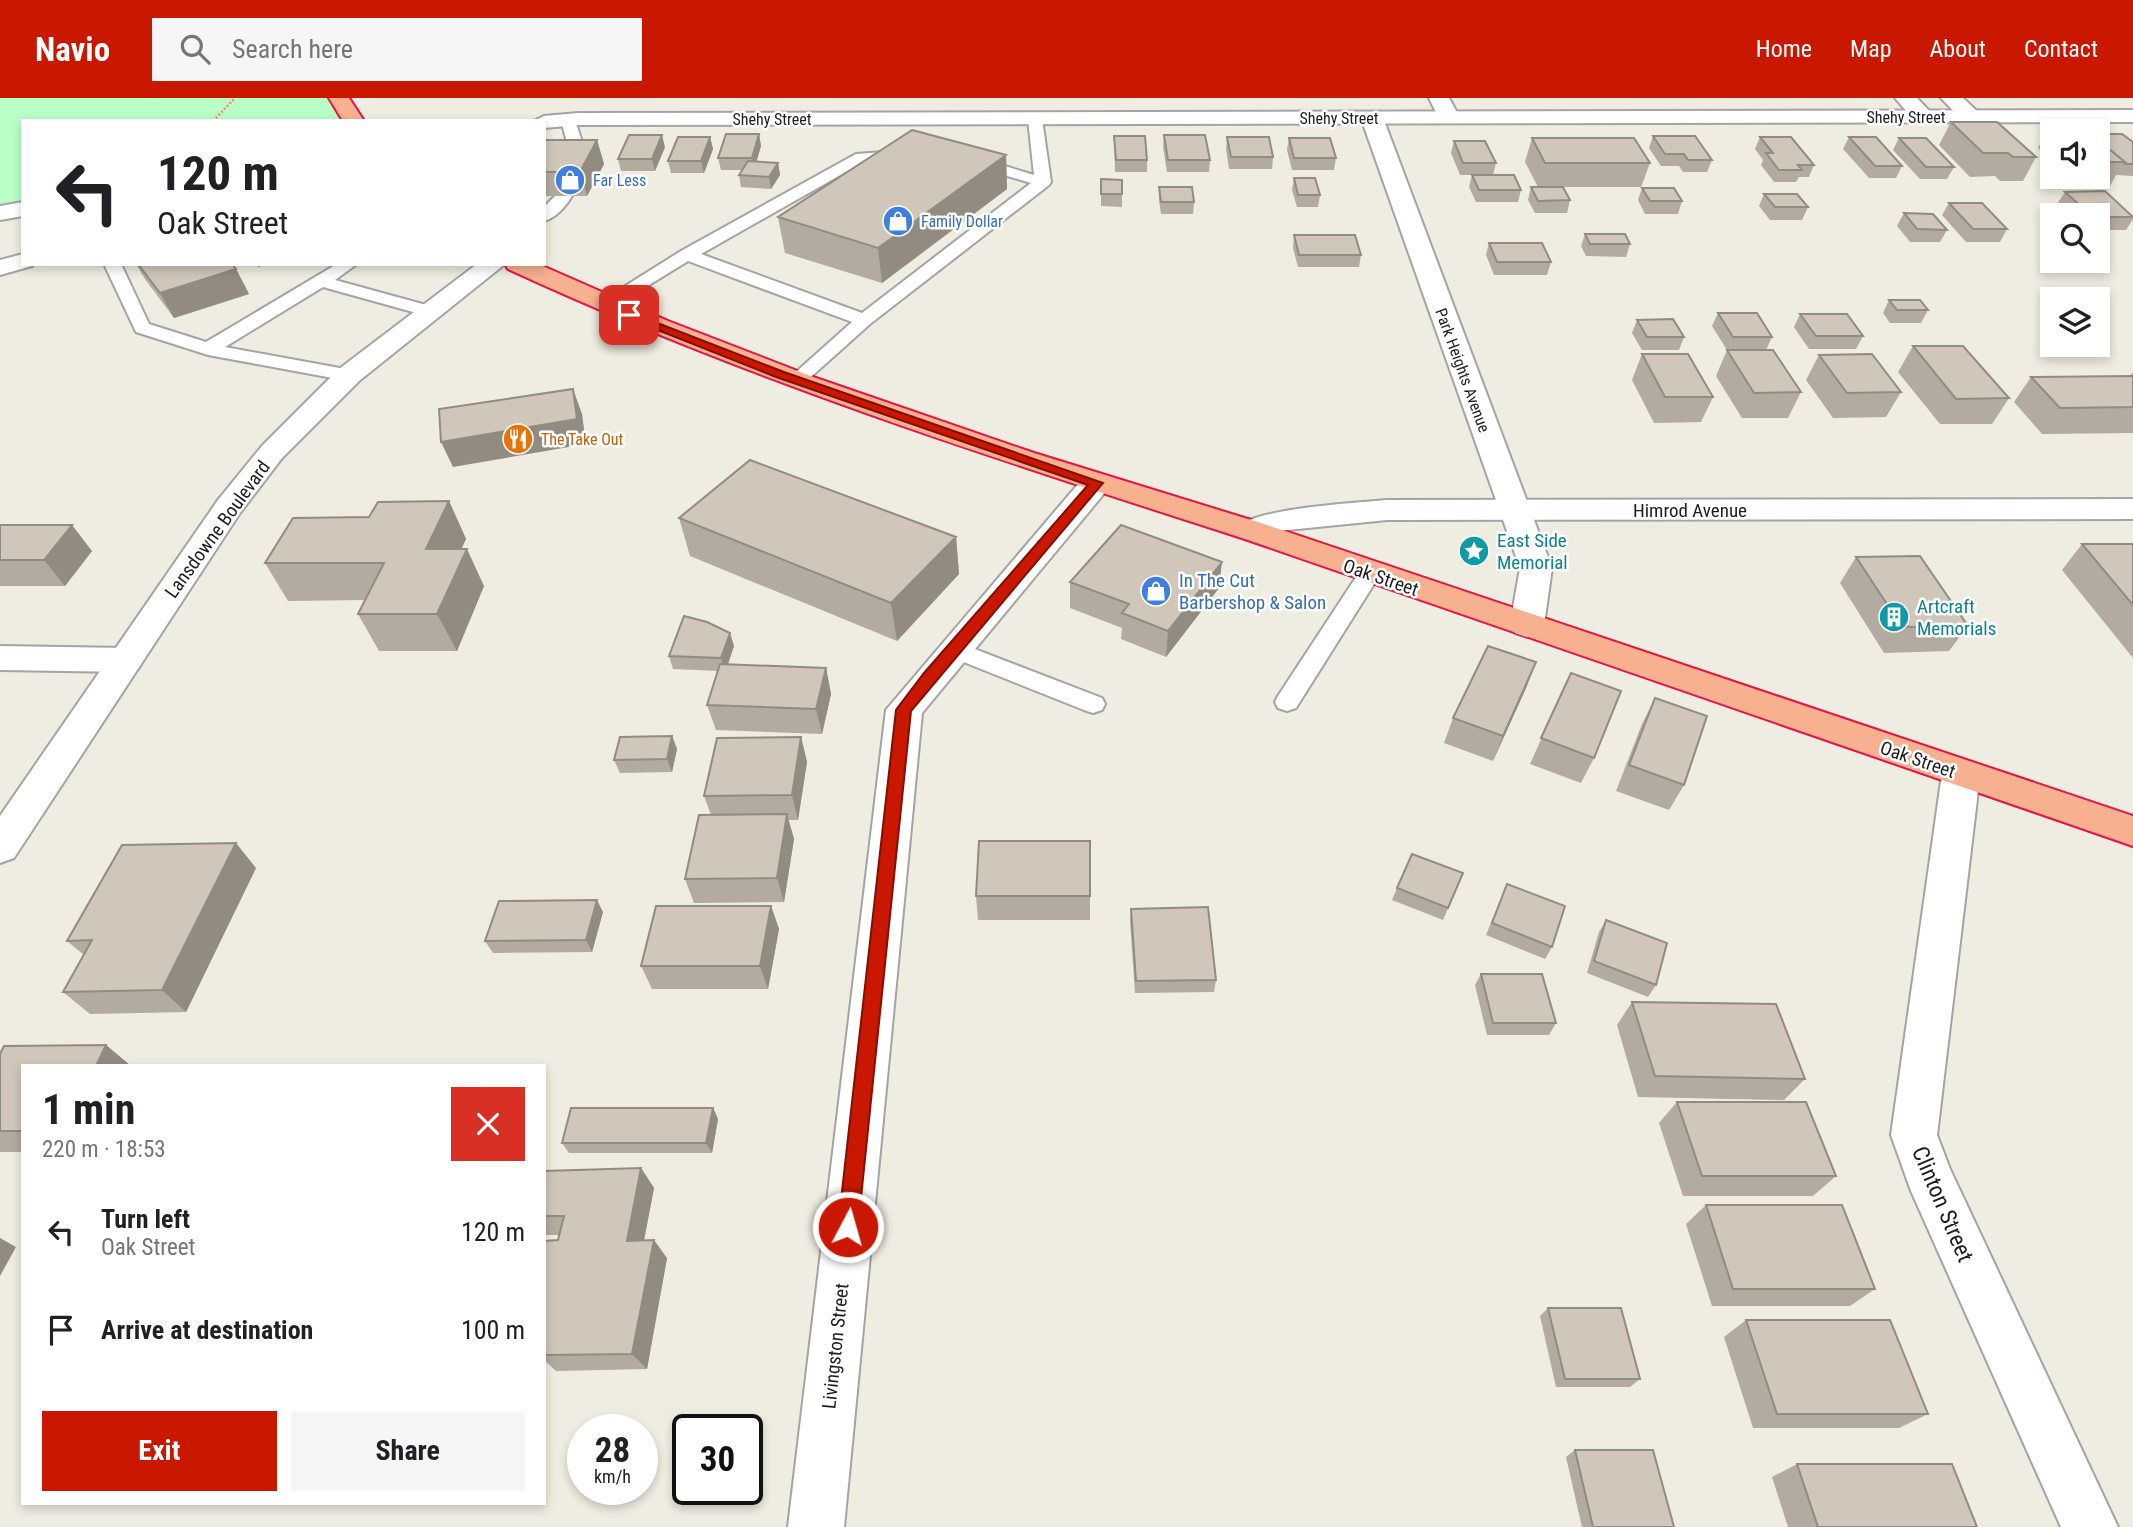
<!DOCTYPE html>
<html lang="en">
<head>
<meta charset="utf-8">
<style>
	body { margin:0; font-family:"Roboto Condensed",sans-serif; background:#f6f6f6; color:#202124; height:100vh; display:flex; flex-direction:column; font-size:26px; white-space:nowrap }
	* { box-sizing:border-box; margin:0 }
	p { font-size:23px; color:#757577 }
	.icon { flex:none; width:38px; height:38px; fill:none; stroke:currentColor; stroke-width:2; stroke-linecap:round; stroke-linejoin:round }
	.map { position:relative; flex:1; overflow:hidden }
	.drawer { position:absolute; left:21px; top:966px; width:525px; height:441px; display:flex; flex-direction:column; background:#fff; border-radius:0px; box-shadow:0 4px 10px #0003 }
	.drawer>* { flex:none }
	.top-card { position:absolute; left:21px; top:21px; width:525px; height:147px; border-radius:0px; box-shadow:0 4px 10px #0003; background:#fff; color:#202124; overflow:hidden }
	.controls { position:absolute; left:2040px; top:21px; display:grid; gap:14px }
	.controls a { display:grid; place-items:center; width:70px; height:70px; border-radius:0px; background:#fff; box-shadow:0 4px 10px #0003; font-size:35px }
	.speed { position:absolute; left:567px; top:1316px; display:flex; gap:14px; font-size:35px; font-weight:700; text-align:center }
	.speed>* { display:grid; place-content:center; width:91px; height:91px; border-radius:50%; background:#fff; box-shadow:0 4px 10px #0003; line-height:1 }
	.speed small { font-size:18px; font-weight:400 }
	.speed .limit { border:4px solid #111; border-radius:10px; background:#fff; color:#111 }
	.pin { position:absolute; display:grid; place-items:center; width:60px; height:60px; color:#fff; margin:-30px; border-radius:14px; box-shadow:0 4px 10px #0006 }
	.me { position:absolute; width:77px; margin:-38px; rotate:6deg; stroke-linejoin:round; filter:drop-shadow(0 0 5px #0008) }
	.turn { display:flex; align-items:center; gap:24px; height:147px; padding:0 21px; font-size:32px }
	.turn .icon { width:91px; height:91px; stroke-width:2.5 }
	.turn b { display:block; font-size:49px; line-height:60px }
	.round { display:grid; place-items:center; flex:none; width:74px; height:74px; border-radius:0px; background:#f6f6f6 }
	.head { display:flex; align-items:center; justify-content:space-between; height:119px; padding:0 21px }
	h1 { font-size:42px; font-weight:700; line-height:52px }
	.cta { display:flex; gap:14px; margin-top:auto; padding:14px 21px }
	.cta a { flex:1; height:80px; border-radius:0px; background:#ca1700; color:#fff; font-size:28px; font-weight:700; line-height:80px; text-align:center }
	.cta a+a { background:#f6f6f6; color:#202124 }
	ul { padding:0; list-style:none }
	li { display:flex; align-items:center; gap:21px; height:98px; padding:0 21px }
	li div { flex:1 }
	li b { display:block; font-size:26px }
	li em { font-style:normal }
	header { display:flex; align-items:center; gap:42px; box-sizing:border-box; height:98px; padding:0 35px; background:#ca1700; color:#fff }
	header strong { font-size:33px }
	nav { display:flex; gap:38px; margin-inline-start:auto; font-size:24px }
	.search { width:490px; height:63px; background:#f6f6f6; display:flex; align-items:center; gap:18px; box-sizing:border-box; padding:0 24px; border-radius:0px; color:#757577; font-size:26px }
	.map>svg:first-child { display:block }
</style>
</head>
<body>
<header>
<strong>Navio</strong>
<div class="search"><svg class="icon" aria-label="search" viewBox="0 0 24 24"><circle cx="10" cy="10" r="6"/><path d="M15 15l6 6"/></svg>Search here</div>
<nav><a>Home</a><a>Map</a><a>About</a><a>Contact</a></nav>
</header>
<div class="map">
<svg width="2133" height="1429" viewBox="0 0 2133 1429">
	<rect width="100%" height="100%" fill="#efece1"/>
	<path fill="#b9ffc7" d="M0,0H339L354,23H23V111L0,115Z"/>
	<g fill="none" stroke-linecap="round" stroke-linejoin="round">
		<g stroke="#a4a4a4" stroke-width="4">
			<path id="service" d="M1035,17L1042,21L1051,84L1049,87L870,226L803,286H789L787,282L852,224L688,163L610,211H598L595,207L681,153L856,56L912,52L915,55L907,60L865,63L701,156L862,215L1031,85L967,66L964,63L972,58L1034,77L1028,21Z
				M568,18L575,22L589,66C579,84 567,117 544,123V109L557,96L573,66L561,22Z
				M104,166H121L149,226L206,244L337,166H357L335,182L437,210L440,214L431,219L323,189L225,249L356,273L358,277L349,283L208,257L136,234Z
				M1370,468L1378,470L1381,475L1296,610L1287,613L1278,610L1275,604L1278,598L1362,470Z
				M954,543L1102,600L1105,606L1102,612L1093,615L1084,612L946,557L942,551L946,545Z"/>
		</g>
		<g stroke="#a4a4a4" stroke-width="4">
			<path id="minor" d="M1429,0H1449L1460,20L1457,25H1441Z
				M1895,0H1917L1935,19L1932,24H1916Z
				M1941,0H1963L1983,19L1980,24H1964Z
				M1372,14L1380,15L1383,20L1552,470L1544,527L1539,535L1527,539L1515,535L1510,527L1520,470L1361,20L1364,15Z
				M1096,376L1107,378L1111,385L1107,392L922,615L844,1429H788L886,612L1085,378Z
				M0,548L126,550L138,553L143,562L138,571L126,574L0,572Z
				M1961,662L1974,666L1980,676L1937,1037L1950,1071L2118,1429H2061L1911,1093L1891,1037L1942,676L1948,666Z"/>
		</g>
		<g stroke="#a4a4a4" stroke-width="4">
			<path id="tertiary" d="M2133,12V24L578,27L544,30V23H534L544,18L578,15Z
				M23,104V118L0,122V108Z
				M23,156V166H33L32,168L0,177V162Z
				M477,166H505L359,283L282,360L240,415L14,760L0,765V718L218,402L262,348L339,271Z
				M2133,401V421L1387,422L1278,433L1250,442L1239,439L1234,432C1249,410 1357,405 1387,402Z"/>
		</g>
		<g stroke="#ea1243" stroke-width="4">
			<path id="trunk" d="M329,0H349L364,23H343Z
				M505,166H538L668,223L813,279L1034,355L1264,426L2133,718V748L1242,440C993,360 746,281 508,171Z"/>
		</g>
		<path stroke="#ff8563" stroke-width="2.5" stroke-dasharray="2 2" stroke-linecap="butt" d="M213,23L235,0"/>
		<use href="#service" fill="#fff" fill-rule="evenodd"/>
		<use href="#minor" fill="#fff" fill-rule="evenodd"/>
		<use href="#tertiary" fill="#fff" fill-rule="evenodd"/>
		<use href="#trunk" fill="#f7b090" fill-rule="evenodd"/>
	</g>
	<path fill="#b3aaa0" d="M1951,24L2036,59L2023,83H2000L1995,78L1970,79L1939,47Z
		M2051,26L2088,33H2053V76L2045,69L2050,60L2038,50Z
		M759,36L761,48L756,64L778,65L780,77L771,91L741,89L739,77L742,72H721L718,60Z
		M2098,36L2133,44V78L2116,77L2110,88H2067L2056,79H2098Z
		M1164,37L1210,62L1209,74H1167L1163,49Z
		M1114,38L1147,62V74H1115Z
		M1653,38L1712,62L1707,74H1683L1679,68H1661L1649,50Z
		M710,39L713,51L704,75H671L668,63Z
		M1227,39L1273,59L1272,71H1229L1226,51Z
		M1760,39L1814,67L1809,79H1799L1796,84H1774L1761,67L1763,62L1755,51Z
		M1849,39L1902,68L1896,80H1869L1843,51Z
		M1289,40L1336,60L1334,72H1292L1287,52Z
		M1532,40L1650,65L1641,89H1538L1525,64Z
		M1899,40L1954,69L1947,81H1920L1893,52Z
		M544,42H597L604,66L587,98H544Z
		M1454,43L1496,65L1493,77L1521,92L1518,104H1476L1469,89L1472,77H1460L1451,55Z
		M665,49L655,73H621L618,61Z
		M1006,57L1007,91L882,185L785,155L778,119Z
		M1294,80L1320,97L1318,109H1297L1292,92Z
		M1101,81L1122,96V109L1101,108Z
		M1159,89L1194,104L1193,116H1161L1159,102Z
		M1531,89L1570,102L1567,115H1535L1528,102Z
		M1642,90L1682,103L1678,116H1645L1638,102Z
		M2065,94L2133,118V121L2126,132H2098V117H2070L2057,106Z
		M1764,96L1808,109L1802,122H1770L1759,108Z
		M1949,105L2007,131L2000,144H1966L1942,117Z
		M1904,115L1947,132L1940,144H1910L1897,128Z
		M1585,136L1630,146L1626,159L1586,158L1581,148Z
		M1294,137L1361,157L1359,169H1298L1293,150Z
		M1489,145L1551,164L1547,177H1494L1486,157Z
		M136,166H232L236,171L249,196L174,220L145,181Z
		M1889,202L1928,212L1921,225H1890L1883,215Z
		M1718,215L1772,239L1766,252L1801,294L1788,320H1742L1716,278L1727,252H1762H1727L1712,228Z
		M1800,216L1863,238L1856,251H1809L1794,229Z
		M1637,222L1684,239L1679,252H1642L1632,235Z
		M1913,248L2009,300L1992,326H1940L1898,274Z
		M1642,256L1713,299L1701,324L1654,325L1632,282Z
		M1819,257L1901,294L1886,319L1833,320L1806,282Z
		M2133,274V335L2042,336L2014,304L2031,279L2130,278Z
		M449,403L466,441L461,451L484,488L457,553H379L358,516L365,502L288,503L265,465L369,419Z
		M679,420L956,439L959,476L897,543L690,458Z
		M0,427L92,453L65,488H0Z
		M2082,446H2133V560L2062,472Z
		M1856,459L1968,528L1949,553L1884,555L1840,485Z
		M1070,484L1219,490L1166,559L1121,541L1122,530L1070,510Z
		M734,548L728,567L826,570L831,596L822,636L716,632L707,607L718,573L673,571L669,558Z
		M1536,564L1526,590L1493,663L1444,645L1453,620Z
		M1571,575L1594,660L1581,685L1530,666Z
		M1655,600L1684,687L1669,712L1616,693L1642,626Z
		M672,638L677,651L672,674L620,675L614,662Z
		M801,639L807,664L798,722H788L794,741L784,804L694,805L685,781L711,717L704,698Z
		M256,770L186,914L90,916L63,894L84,857L67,843Z
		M1463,775L1443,822L1392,802L1397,790Z
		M1507,786L1552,849L1545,861L1486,837Z
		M976,798H1090V822H978Z
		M771,808L779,831L768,891H652L641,868Z
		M1131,811L1216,882L1214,894L1135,895L1130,823Z
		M603,814L592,854L493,855L485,843Z
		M1606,822L1656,887L1648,899L1587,875L1599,834Z
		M1481,876L1556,925L1549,937H1487L1475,887Z
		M1632,904L1805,981L1784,1002L1638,999L1617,927Z
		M106,947L131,968H23V1054H0V956Z
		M1677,1004L1836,1078L1813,1098H1683L1659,1025Z
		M713,1010L718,1021L712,1055H569L562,1045Z
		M641,1070L654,1090L644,1143L667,1160L647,1271L556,1273L544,1262V1143L558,1142L560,1137H544V1073Z
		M1706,1107L1875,1191L1850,1208H1712L1686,1126Z
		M1548,1210L1640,1281L1630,1289H1556L1540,1218Z
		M1746,1222L1928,1316L1899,1330H1753L1724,1239Z
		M1575,1352L1674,1429H1582L1566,1359Z
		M1797,1366L1977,1429H1788L1772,1379Z"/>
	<path fill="#928b82" d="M759,36L761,48L754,72L752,60Z
		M662,37L665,49L655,73L652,61Z
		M710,39L713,51L704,75L701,63Z
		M597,42L604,66L587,98L580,74Z
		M1006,57L1007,91L882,185L878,150Z
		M778,65L780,77L771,91L769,79Z
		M256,166H268L258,169Z
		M236,171L249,196L174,220L160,195Z
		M573,291L582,316L586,346L453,369L441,344Z
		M449,403L466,441L444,488L426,451Z
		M72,427L92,453L65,488L44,462Z
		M956,439L959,476L897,543L891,505Z
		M467,451L484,488L457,553L437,516Z
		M1222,464L1219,490L1166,559L1168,533Z
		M730,535L734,548L725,573L721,560Z
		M1536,564L1526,590L1493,663L1503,638Z
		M826,570L831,596L822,636L816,611Z
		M672,638L677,651L672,674L667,661Z
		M801,639L807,664L798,722L792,697Z
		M787,716L794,741L784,804L777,780Z
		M236,745L256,770L186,914L162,892Z
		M597,802L603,814L592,854L586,842Z
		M771,808L779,831L768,891L760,868Z
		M106,947L131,968H96Z
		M713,1010L718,1021L712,1055L706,1045Z
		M641,1070L654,1090L640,1162L627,1143Z
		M0,1140L16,1149L0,1178Z
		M654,1142L667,1160L647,1271L632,1256Z"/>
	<path fill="#d0c6ba" stroke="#928b82" stroke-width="2" d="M1951,24H1997L2036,59H2013L2008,55H1983Z
		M2051,26H2079L2088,33H2060Z
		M912,32L1006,57L878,150L778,119Z
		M726,36H759L752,60H718Z
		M2098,36H2122L2133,44V66H2125L2123,64H2125L2098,42Z
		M629,37H662L652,61H618Z
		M1164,37H1205L1210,62H1168Z
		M1114,38H1145L1147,62H1116Z
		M1653,38H1695L1712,62H1688L1684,56H1665Z
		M678,39H710L701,63H668Z
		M1227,39H1269L1273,59H1231Z
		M1760,39H1791L1814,67H1798L1802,72H1779L1766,55H1773Z
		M1849,39H1876L1902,68H1875Z
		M1289,40H1330L1336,60H1294Z
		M1532,40H1634L1650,65H1545Z
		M1899,40H1926L1954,69H1926Z
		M544,42H597L580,74H544Z
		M2098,42L2125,64H2098Z
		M1454,43H1485L1496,65H1463Z
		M748,63L778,65L769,79L739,77Z
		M1472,77H1514L1521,92H1479Z
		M1294,80H1315L1320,97H1298Z
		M1101,81L1122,82V96H1101Z
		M1159,89H1192L1194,104H1161Z
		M1531,89H1563L1570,102L1538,103Z
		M1642,90H1674L1682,103H1650Z
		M2105,93L2133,119H2098V117H2091L2065,94Z
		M1764,96H1797L1808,109H1775Z
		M1949,105H1982L2007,131H1973Z
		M1904,115L1933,116L1947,132L1917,131Z
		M1585,136H1625L1630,146H1590Z
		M1294,137H1355L1361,157H1299Z
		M1489,145H1542L1551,164H1497Z
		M138,166H232L236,171L160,195Z
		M1889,202H1920L1928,212H1897Z
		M1718,215H1757L1772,239H1733Z
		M1800,216H1847L1863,238H1816Z
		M1673,221L1684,239H1647L1637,222Z
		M1913,248H1963L2009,300L1956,301Z
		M1727,252H1773L1801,294L1754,295Z
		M1642,256H1688L1713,299H1665Z
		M1872,256L1901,294L1847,295L1819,257Z
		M2133,278V309L2060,310L2031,279Z
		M573,291L577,321L441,344L439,311Z
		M750,362L956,439L891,505L679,420Z
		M449,403L426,451H467L437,516H358L384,465H265L293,420L369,419L378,404Z
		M0,427H72L44,462H0Z
		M1121,427L1222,464L1168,533L1122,515L1129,506L1070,484Z
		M2082,446H2133V507Z
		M1920,458L1968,528L1902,529L1856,459Z
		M684,518L707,524L730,535L721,560L669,558Z
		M1488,548L1536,564L1503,638L1453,620Z
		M720,566L826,570L816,611L707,607Z
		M1571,575L1621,593L1594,660L1541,640Z
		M1655,600L1707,618L1684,687L1629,667Z
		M672,638L667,661L614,662L620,639Z
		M801,639L792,697L704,698L717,640Z
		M787,716L777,780L685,781L699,717Z
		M979,743H1090V798H976Z
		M236,745L162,892L63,894L92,842L67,843L122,747Z
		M1412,756L1463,775L1448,810L1397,790Z
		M1507,786L1565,808L1552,849L1492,825Z
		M597,802L586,842L485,843L499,803Z
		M656,808H771L760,868H641Z
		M1208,809L1216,882L1136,883L1131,811Z
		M1606,822L1667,845L1656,887L1594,863Z
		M1481,876H1542L1556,925H1493Z
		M1632,904L1776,906L1805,981L1655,978Z
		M106,947L96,968H23V1033H0V956L4,948Z
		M1677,1004H1806L1836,1078H1702Z
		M571,1010H713L706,1045H562Z
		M641,1070L627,1143L654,1142L632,1256L544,1257V1143L558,1142L564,1118H544V1073Z
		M1706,1107H1842L1875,1191H1733Z
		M1548,1210H1621L1640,1281H1565Z
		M1746,1222H1890L1928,1316H1777Z
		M1575,1352H1653L1674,1429H1593Z
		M1797,1366H1952L1977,1429H1818Z"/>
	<path fill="#ca1700" stroke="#830f00" stroke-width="2" d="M629,214L784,274L1103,385L911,613L858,1129L855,1136L848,1139L841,1136L838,1129L896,612L924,575L1088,387L776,279L625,219V215Z"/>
	<defs>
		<g id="shop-disc" transform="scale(1.575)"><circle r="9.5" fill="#3f7fe0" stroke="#fff"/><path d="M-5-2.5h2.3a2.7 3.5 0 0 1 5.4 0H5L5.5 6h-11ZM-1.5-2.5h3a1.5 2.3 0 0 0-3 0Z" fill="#fff"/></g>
		<g id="restaurant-disc" transform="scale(1.575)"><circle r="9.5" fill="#e8710a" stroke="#fff"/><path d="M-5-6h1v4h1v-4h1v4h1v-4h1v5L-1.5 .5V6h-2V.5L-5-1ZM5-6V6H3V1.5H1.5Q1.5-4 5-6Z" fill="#fff"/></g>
		<g id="sight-disc" transform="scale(1.575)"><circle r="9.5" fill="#0f9aa8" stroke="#fff"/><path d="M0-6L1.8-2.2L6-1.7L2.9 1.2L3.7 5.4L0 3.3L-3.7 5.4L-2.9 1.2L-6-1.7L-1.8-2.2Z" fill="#fff"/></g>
		<g id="building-disc" transform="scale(1.575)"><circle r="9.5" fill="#0f9aa8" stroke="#fff"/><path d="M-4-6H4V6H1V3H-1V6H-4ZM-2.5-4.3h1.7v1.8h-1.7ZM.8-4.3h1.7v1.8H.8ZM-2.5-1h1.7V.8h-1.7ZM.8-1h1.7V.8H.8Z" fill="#fff"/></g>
	</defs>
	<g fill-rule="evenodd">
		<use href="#shop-disc" x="570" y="82"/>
		<use href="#shop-disc" x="898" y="123"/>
		<use href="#restaurant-disc" x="518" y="341"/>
		<use href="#sight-disc" x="1474" y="453"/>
		<use href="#shop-disc" x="1156" y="493"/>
		<use href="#building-disc" x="1894" y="519"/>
	</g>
	<g text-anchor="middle" stroke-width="5" stroke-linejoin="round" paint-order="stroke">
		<g font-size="16" fill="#1d1d1d" stroke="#fff">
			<text x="1906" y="25">Shehy Street</text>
			<text x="1339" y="26">Shehy Street</text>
			<text x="772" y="27">Shehy Street</text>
			<text transform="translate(1463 272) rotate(70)" y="6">Park Heights Avenue</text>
		</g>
		<g font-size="16" fill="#366cbe" stroke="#fff" text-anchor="start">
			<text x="593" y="88">Far Less</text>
			<text x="921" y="129">Family Dollar</text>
		</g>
		<g font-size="16" fill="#c56008" stroke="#fff" text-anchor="start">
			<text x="541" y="347">The Take Out</text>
		</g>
		<g font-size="19" fill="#1d1d1d" stroke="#fff">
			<text x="1690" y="419">Himrod Avenue</text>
			<text transform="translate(217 431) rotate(-54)" y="7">Lansdowne Boulevard</text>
			<text transform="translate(1381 479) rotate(19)" y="7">Oak Street</text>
			<text transform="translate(1918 661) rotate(19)" y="7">Oak Street</text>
			<text transform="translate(835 1248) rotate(-84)" y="7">Livingston Street</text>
		</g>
		<g font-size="19" fill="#0d838f" stroke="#fff" text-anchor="start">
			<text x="1497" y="449">East Side<tspan x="1497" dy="22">Memorial</tspan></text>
			<text x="1917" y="515">Artcraft<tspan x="1917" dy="22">Memorials</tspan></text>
		</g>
		<g font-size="19" fill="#366cbe" stroke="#fff" text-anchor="start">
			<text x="1179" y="489">In The Cut<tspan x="1179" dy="22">Barbershop &amp; Salon</tspan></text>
		</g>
		<g font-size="23" fill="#1d1d1d" stroke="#fff">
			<text transform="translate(1943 1106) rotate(67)" y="8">Clinton Street</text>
		</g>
	</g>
</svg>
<div class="controls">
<a><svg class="icon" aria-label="sound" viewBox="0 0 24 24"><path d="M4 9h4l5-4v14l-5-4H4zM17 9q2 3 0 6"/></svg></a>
<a><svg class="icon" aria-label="search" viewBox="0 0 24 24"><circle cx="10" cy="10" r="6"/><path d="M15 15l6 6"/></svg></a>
<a><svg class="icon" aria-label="layers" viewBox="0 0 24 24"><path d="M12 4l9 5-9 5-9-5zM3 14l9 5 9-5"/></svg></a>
</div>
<div class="speed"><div>28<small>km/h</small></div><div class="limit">30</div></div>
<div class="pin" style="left:629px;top:217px;background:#d93025"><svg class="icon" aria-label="arrive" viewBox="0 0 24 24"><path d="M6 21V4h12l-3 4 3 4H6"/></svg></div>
<svg class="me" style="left:848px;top:1129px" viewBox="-20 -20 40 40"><circle r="17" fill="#ca1700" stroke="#fff" stroke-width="3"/><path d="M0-11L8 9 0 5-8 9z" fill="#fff"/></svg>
<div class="top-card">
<div class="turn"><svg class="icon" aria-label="left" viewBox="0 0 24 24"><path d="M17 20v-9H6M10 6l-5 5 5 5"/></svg><div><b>120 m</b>Oak Street</div></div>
</div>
<section class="drawer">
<div class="head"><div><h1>1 min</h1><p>220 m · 18:53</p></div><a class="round" style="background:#d93025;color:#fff"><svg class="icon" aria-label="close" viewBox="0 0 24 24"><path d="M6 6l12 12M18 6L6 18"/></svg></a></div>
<ul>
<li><svg class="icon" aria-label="left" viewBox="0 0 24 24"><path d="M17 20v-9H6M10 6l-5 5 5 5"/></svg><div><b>Turn left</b><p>Oak Street</p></div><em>120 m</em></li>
<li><svg class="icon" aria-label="arrive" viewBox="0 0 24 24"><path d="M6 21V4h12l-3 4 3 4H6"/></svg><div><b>Arrive at destination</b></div><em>100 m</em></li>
</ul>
<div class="cta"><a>Exit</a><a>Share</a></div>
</section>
</div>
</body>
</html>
